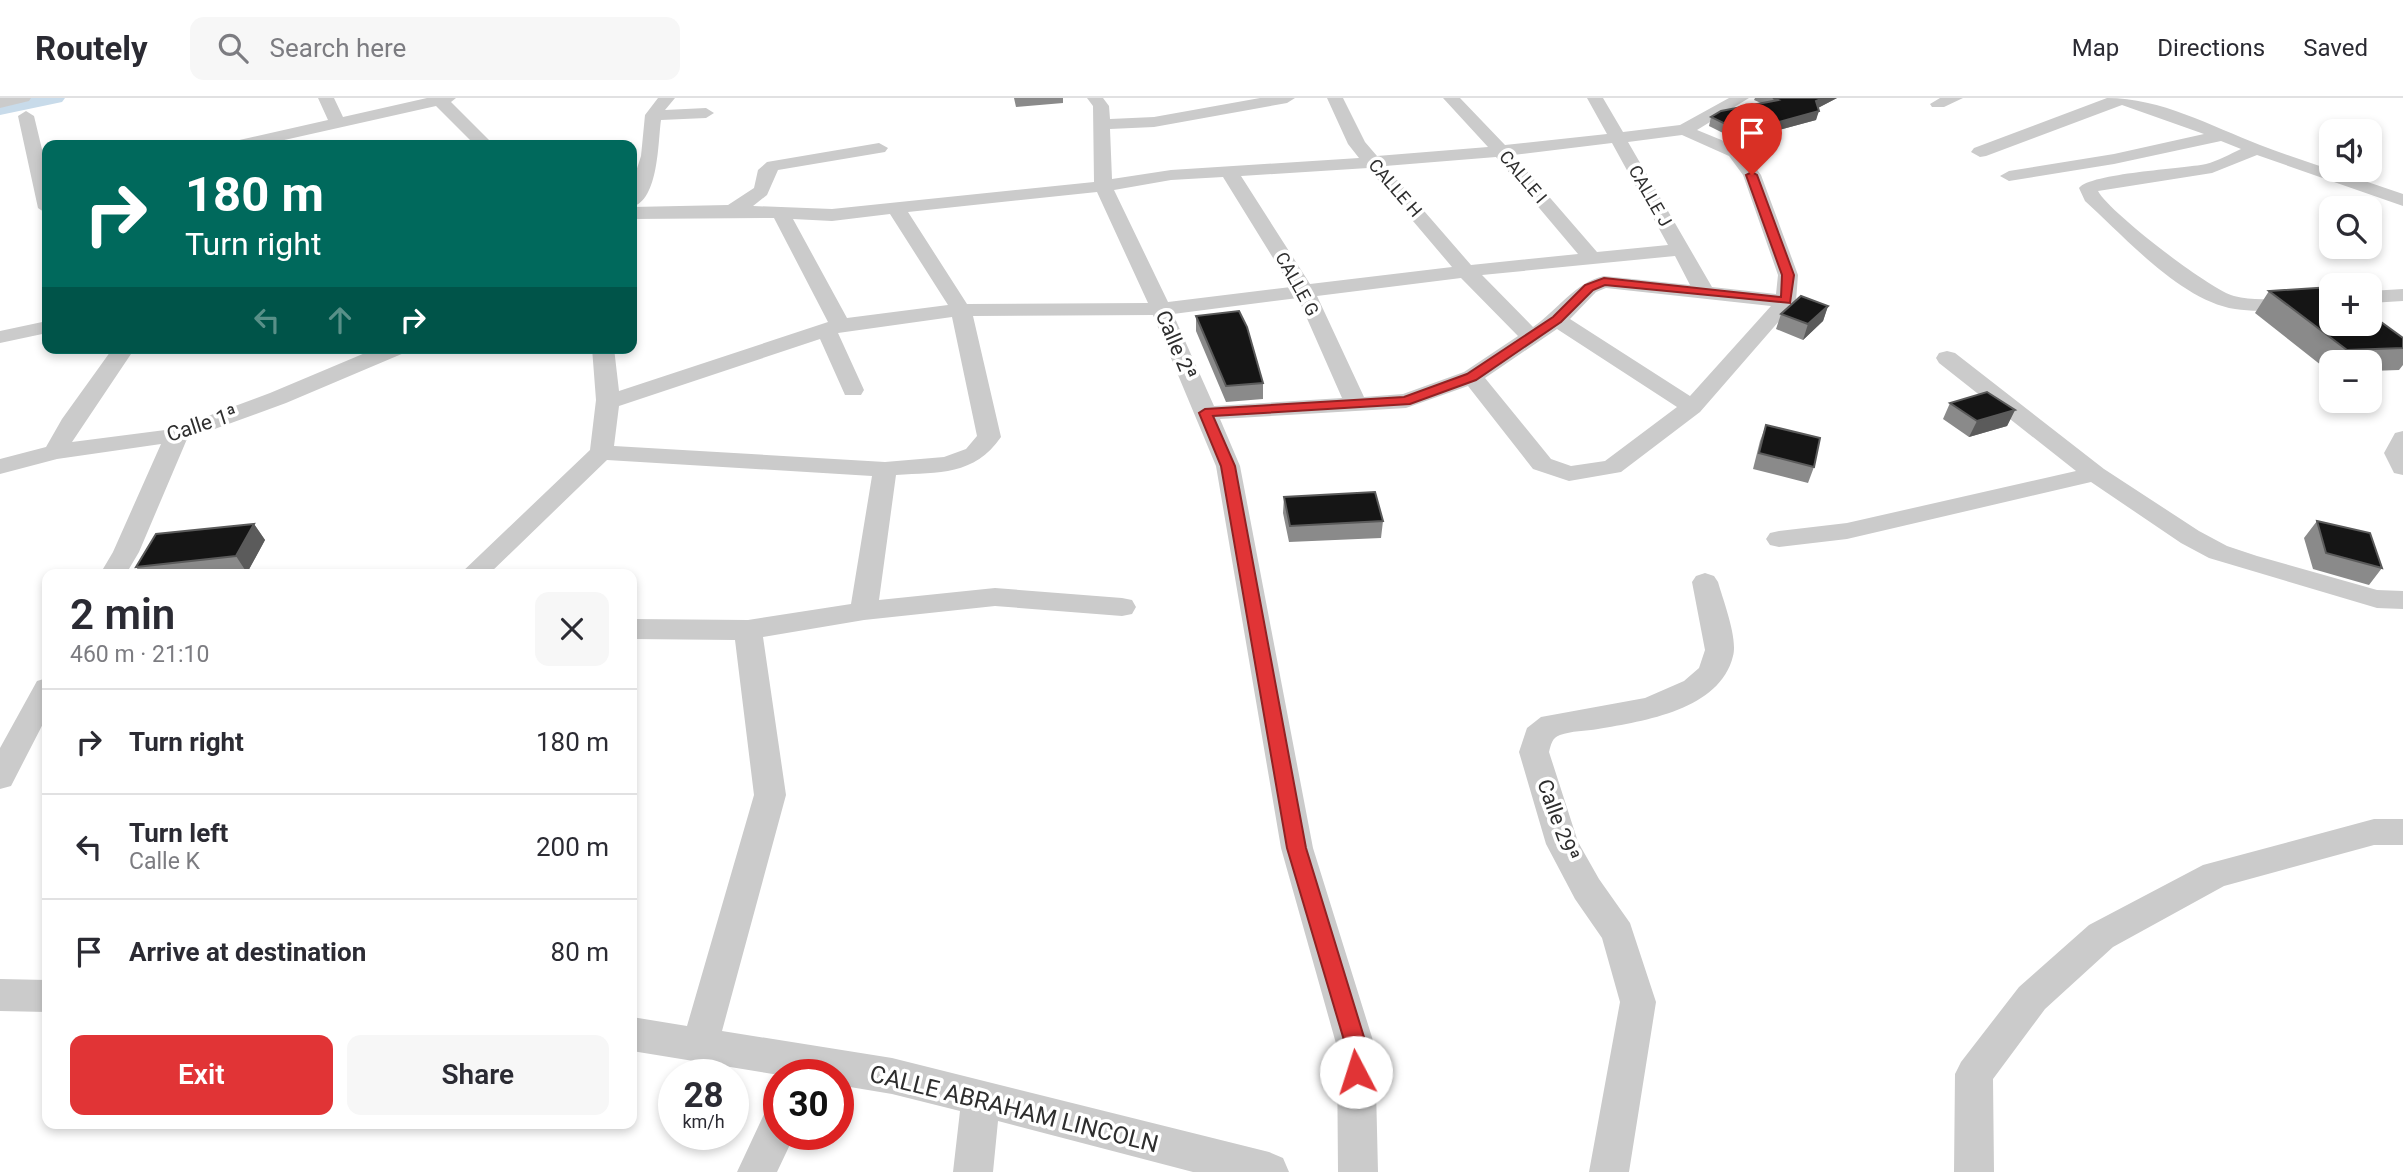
<!DOCTYPE html>
<html lang="en">
<head>
<meta charset="utf-8">
<style>
	body { margin:0; font-family:Roboto,sans-serif; background:#f7f7f7; color:#2b2b33; height:100vh; display:flex; flex-direction:column; font-size:26px; white-space:nowrap }
	* { box-sizing:border-box; margin:0 }
	p { font-size:23px; color:#7c7c81 }
	.icon { flex:none; width:38px; height:38px; fill:none; stroke:currentColor; stroke-width:2; stroke-linecap:round; stroke-linejoin:round }
	.map { position:relative; flex:1; overflow:hidden }
	.panel { position:absolute; left:42px; top:471px; width:595px; height:560px; display:flex; flex-direction:column; background:#fff; border-radius:14px; box-shadow:0 4px 10px #0003 }
	.panel>* { flex:none }
	.top-card { position:absolute; left:42px; top:42px; width:595px; height:214px; border-radius:14px; box-shadow:0 4px 10px #0003; background:#00695c; color:#fff; overflow:hidden }
	.fabs { position:absolute; left:2319px; top:21px; display:grid; gap:14px }
	.fabs a { display:grid; place-items:center; width:63px; height:63px; border-radius:14px; background:#fff; box-shadow:0 4px 10px #0003; font-size:35px }
	.speed { position:absolute; left:658px; top:961px; display:flex; gap:14px; font-size:35px; font-weight:700; text-align:center }
	.speed>* { display:grid; place-content:center; width:91px; height:91px; border-radius:50%; background:#fff; box-shadow:0 4px 10px #0003; line-height:1 }
	.speed small { font-size:18px; font-weight:400 }
	.speed .limit { border:10px solid #d22; background:#fff; color:#111 }
	.pin { position:absolute; display:grid; place-items:center; width:60px; height:60px; color:#fff; margin:-72px -30px; border-radius:50% 50% 50% 0; rotate:-45deg; box-shadow:0 0 7px #0007 }
	.pin .icon { rotate:45deg }
	.me { position:absolute; width:77px; margin:-38px; rotate:355deg; stroke-linejoin:round; filter:drop-shadow(0 0 5px #0008) }
	.turn { display:flex; align-items:center; gap:24px; height:147px; padding:0 28px; font-size:32px }
	.turn .icon { width:91px; height:91px; stroke-width:2.5 }
	.turn b { display:block; font-size:49px; line-height:60px }
	.lanes { display:flex; align-items:center; height:66px; padding:0 28px; background:#0003; justify-content:center; gap:35px; direction:ltr }
	.lanes .off { opacity:.35 }
	.round { display:grid; place-items:center; flex:none; width:74px; height:74px; border-radius:14px; background:#f7f7f7 }
	.head { display:flex; align-items:center; justify-content:space-between; height:119px; padding:0 28px }
	h1 { font-size:42px; font-weight:600; line-height:52px }
	.button { display:flex; gap:14px; margin-top:auto; padding:14px 28px }
	.button a { flex:1; height:80px; border-radius:14px; background:#e13436; color:#fff; font-size:28px; font-weight:600; line-height:80px; text-align:center }
	.button a+a { background:#f7f7f7; color:#2b2b33 }
	ul { padding:0; list-style:none }
	li { display:flex; align-items:center; gap:21px; height:105px; padding:0 28px; border-top:2px solid #e1e1e2 }
	li div { flex:1 }
	li b { display:block; font-size:26px }
	li em { font-style:normal }
	header { display:flex; align-items:center; gap:42px; box-sizing:border-box; height:98px; padding:0 35px; background:#fff; border-bottom:2px solid #e1e1e2 }
	header strong { font-size:33px }
	nav { display:flex; gap:38px; margin-inline-start:auto; font-size:24px }
	.search { width:490px; height:63px; background:#f7f7f7; display:flex; align-items:center; gap:18px; box-sizing:border-box; padding:0 24px; border-radius:14px; color:#7c7c81; font-size:26px }
	.map>svg:first-child { display:block }
</style>
</head>
<body>
<header>
<strong>Routely</strong>
<div class="search"><svg class="icon" aria-label="search" viewBox="0 0 24 24"><circle cx="10" cy="10" r="6"/><path d="M15 15l6 6"/></svg>Search here</div>
<nav><a>Map</a><a>Directions</a><a>Saved</a></nav>
</header>
<div class="map">
<svg width="2403" height="1074" viewBox="0 0 2403 1074">
	<rect width="100%" height="100%" fill="#fff"/>
	<g fill="none" stroke-linecap="round" stroke-linejoin="round">
		<path fill="#c8dbea" fill-rule="evenodd" d="M26,0H65L62,4L0,17V5Z"/>
		<path fill="#cbcbcb" fill-rule="evenodd" d="M0,0H31L29,3L0,10Z
			M318,0H334L343,19L427,0H456L451,4L494,47H475L436,8L262,47H232L235,43L328,22Z
			M658,0H675L665,12L706,10L714,15L706,20L661,22C658,43 659,102 632,109V86L641,58L645,17Z
			M1087,0H1103L1109,8L1110,21L1154,19L1260,0H1295L1287,5L1154,29L1110,31L1112,81L1171,72L1359,60L1348,46L1327,0H1343L1365,44L1377,58L1488,49L1443,0H1460L1505,47L1607,36L1587,0H1603L1623,34L1680,27L1729,0H1749L1697,32L1741,50L1761,77L1798,177L1796,203L1793,207L1700,314L1621,374L1569,383L1533,371L1468,288L1406,310L1220,321L1240,368L1313,750L1375,949L1378,1074H1338L1337,949L1281,750L1216,368L1153,217L973,218L1001,339C974,378 939,374 896,377L879,502L995,490L1122,500L1132,502L1136,509L1132,516L1122,518L995,508L864,522L763,539L786,697L722,933L892,960L1269,1054L1283,1060L1289,1074H1193L998,1023L993,1074H953L960,1013L892,996L838,987V976L779,977L632,953V919L687,928L754,697L735,542L632,541V521L748,522L851,506L872,378L607,362L489,476H460L590,352L596,302L592,250H614L619,293L828,224L774,120L632,121V109L728,107L754,90L758,72L767,64L879,45L888,50L885,54L778,72L767,97L753,108L832,111L1094,84L1093,8ZM1682,37L1729,58L1743,77L1778,177L1776,196L1712,189L1628,44ZM1612,45L1668,147L1597,154L1513,57ZM1496,59L1578,156L1471,167L1385,68ZM1368,70L1452,169L1310,186L1241,78ZM1223,79L1291,189L1168,204L1114,92L1171,82ZM1097,94L1148,205L967,206L908,114ZM890,116L948,207L847,220L793,121L832,123ZM1675,158L1690,187L1604,178C1574,185 1558,212 1533,229L1482,177ZM1461,180L1518,238L1464,274L1403,296L1364,299L1317,198ZM1606,190L1771,208L1690,298L1570,221L1596,194ZM1298,200L1342,300L1214,308L1173,216ZM952,219L977,338L966,351L944,359L885,364L614,348L619,308L820,241L845,297H861L864,292L838,235ZM1557,231L1677,309L1605,363L1571,368L1551,361L1485,280Z
			M1940,0H1963L1944,9H1932L1930,6Z
			M2107,0C2161,0 2211,28 2260,47C2308,65 2355,79 2403,96V108L2257,57L2212,75L2098,93C2108,113 2210,192 2234,198C2264,206 2301,197 2331,195V207C2300,209 2266,216 2235,211C2181,203 2124,138 2085,103L2079,90C2091,75 2182,71 2206,66C2218,63 2230,56 2241,51L2221,43L2114,66L2009,83L2000,78L2009,73L2114,56L2204,36L2122,7L1986,58L1980,59L1971,54L1974,50Z
			M26,13L34,18L47,72V116L38,110L18,18Z
			M2403,191V203L2370,205V193Z
			M47,223V235L0,245V233Z
			M113,250H135L72,344L173,331L270,295L377,250H407L404,255L286,305L187,341L139,454L126,476H100L113,454L161,346L57,361L0,376V361L46,349L62,321Z
			M1947,253L1955,255L2104,371L2199,433L2227,448L2257,458L2377,492L2403,493V511L2377,510L2209,460L2181,445L2091,384L1847,441L1779,449L1770,447L1766,441L1770,435L1779,433L1847,425L2076,373L1939,265L1936,260L1939,255Z
			M2403,333V377L2394,375L2384,355L2395,335Z
			M1705,475L1714,478L1718,484C1723,502 1738,540 1733,558C1720,612 1644,623 1598,631C1586,633 1571,633 1560,637C1552,640 1551,646 1549,654L1578,744L1599,781L1630,825L1656,904L1629,1074H1589L1620,904L1602,840L1575,801L1546,746L1519,654L1527,630L1541,619L1645,600L1684,583L1699,570L1705,552L1692,484L1696,478Z
			M47,580V618L11,688L0,691V650L37,583Z
			M2374,721H2403V747H2374L2224,788L2113,849L2045,911L1993,981L1994,1074H1954L1955,976L1961,964L2019,889L2089,827L2203,767Z
			M0,881L47,882V914L0,913Z
			M779,1008V1036H795L777,1074H737L765,1014Z"/>
	</g>
	<path fill="#8a8a8a" d="M1014,0H1063V5L1016,9Z
		M1755,0H1837L1818,10L1816,22L1739,43L1709,28L1711,19L1761,5L1754,2Z
		M2269,193L2403,240V267L2399,272L2370,273V264H2331V275L2255,215Z
		M1828,208L1823,223L1803,242L1776,231L1781,216Z
		M1196,218L1263,285V301L1226,304L1196,233Z
		M1950,305L2015,312L2007,328L1969,339L1943,321Z
		M1766,327L1814,369L1808,385L1753,371L1760,343Z
		M1284,399L1383,423L1381,440L1289,444L1283,415Z
		M2317,423L2382,470L2369,487L2313,471L2304,440Z
		M254,426L265,442L247,475L236,476H141L136,469Z"/>
	<path fill="#5b5b5b" d="M1823,0H1837L1814,12L1816,3Z
		M1819,13L1816,22L1739,43L1742,34Z
		M1828,208L1823,223L1803,242L1808,226Z
		M2015,312L2007,328L1969,339L1977,323Z
		M254,426L265,442L247,475L236,458Z"/>
	<path fill="#151515" stroke="#5b5b5b" stroke-width="2" d="M1773,0H1823L1816,3L1819,13L1742,34L1711,19L1721,13L1778,2Z
		M2331,189V226H2370V216L2403,240V250L2347,252L2269,193Z
		M1801,198L1828,208L1808,226L1781,216Z
		M1239,213L1247,229L1263,285L1226,288L1196,218Z
		M1987,294L2015,312L1977,323L1950,305Z
		M1766,327L1820,340L1814,369L1759,355Z
		M1375,394L1383,423L1290,428L1284,399Z
		M2317,423L2370,435L2382,470L2326,455Z
		M254,426L236,458L136,469L156,436Z"/>
	<path fill="#e13436" stroke="#922223" stroke-width="2" d="M1752,74L1757,77L1794,177L1790,205L1605,187L1593,192L1561,224L1476,282L1410,306L1213,318L1235,368L1306,750L1367,949V974L1364,981L1356,984L1349,981L1346,974V949L1287,750L1221,368L1199,315L1205,311L1404,299L1467,276L1553,219L1585,187L1604,180L1781,199L1782,177L1746,77Z"/>
	<g text-anchor="middle" stroke-width="7" stroke-linejoin="round" paint-order="stroke">
		<g font-size="18" fill="#2e2e2e" stroke="#fff">
			<text transform="translate(1523 79) rotate(50)" y="6">CALLE I</text>
			<text transform="translate(1395 90) rotate(49)" y="6">CALLE H</text>
			<text transform="translate(1650 98) rotate(60)" y="6">CALLE J</text>
			<text transform="translate(1297 186) rotate(61)" y="6">CALLE G</text>
		</g>
		<g font-size="21" fill="#2e2e2e" stroke="#fff">
			<text transform="translate(1176 247) rotate(67)" y="7">Calle 2ª</text>
			<text transform="translate(202 326) rotate(-18)" y="7">Calle 1ª</text>
			<text transform="translate(1558 722) rotate(70)" y="7">Calle 29ª</text>
		</g>
		<g font-size="24" fill="#2e2e2e" stroke="#fff">
			<text transform="translate(1014 1011) rotate(14)" y="8">CALLE ABRAHAM LINCOLN</text>
		</g>
	</g>
</svg>
<div class="fabs">
<a><svg class="icon" aria-label="sound" viewBox="0 0 24 24"><path d="M4 9h4l5-4v14l-5-4H4zM17 9q2 3 0 6"/></svg></a>
<a><svg class="icon" aria-label="search" viewBox="0 0 24 24"><circle cx="10" cy="10" r="6"/><path d="M15 15l6 6"/></svg></a>
<a>+</a>
<a>−</a>
</div>
<div class="speed"><div>28<small>km/h</small></div><div class="limit">30</div></div>
<div class="pin" style="left:1752px;top:77px;background:#d93025"><svg class="icon" aria-label="arrive" viewBox="0 0 24 24"><path d="M6 21V4h12l-3 4 3 4H6"/></svg></div>
<svg class="me" style="left:1356px;top:974px" viewBox="-20 -20 40 40"><circle r="19" fill="#fff"/><path d="M0-13L10 11 0 6-10 11z" fill="#e13436"/></svg>
<div class="top-card">
<div class="turn"><svg class="icon" aria-label="right" viewBox="0 0 24 24"><path d="M7 20v-9h11M14 6l5 5-5 5"/></svg><div><b>180 m</b>Turn right</div></div>
<div class="lanes"><svg class="icon off" aria-label="left" viewBox="0 0 24 24"><path d="M17 20v-9H6M10 6l-5 5 5 5"/></svg><svg class="icon off" aria-label="ahead" viewBox="0 0 24 24"><path d="M12 20V5M6 11l6-6 6 6"/></svg><svg class="icon" aria-label="right" viewBox="0 0 24 24"><path d="M7 20v-9h11M14 6l5 5-5 5"/></svg></div>
</div>
<section class="panel">
<div class="head"><div><h1>2 min</h1><p>460 m · 21:10</p></div><a class="round"><svg class="icon" aria-label="close" viewBox="0 0 24 24"><path d="M6 6l12 12M18 6L6 18"/></svg></a></div>
<ul>
<li><svg class="icon" aria-label="right" viewBox="0 0 24 24"><path d="M7 20v-9h11M14 6l5 5-5 5"/></svg><div><b>Turn right</b></div><em>180 m</em></li>
<li><svg class="icon" aria-label="left" viewBox="0 0 24 24"><path d="M17 20v-9H6M10 6l-5 5 5 5"/></svg><div><b>Turn left</b><p>Calle K</p></div><em>200 m</em></li>
<li><svg class="icon" aria-label="arrive" viewBox="0 0 24 24"><path d="M6 21V4h12l-3 4 3 4H6"/></svg><div><b>Arrive at destination</b></div><em>80 m</em></li>
</ul>
<div class="button"><a>Exit</a><a>Share</a></div>
</section>
</div>
</body>
</html>
